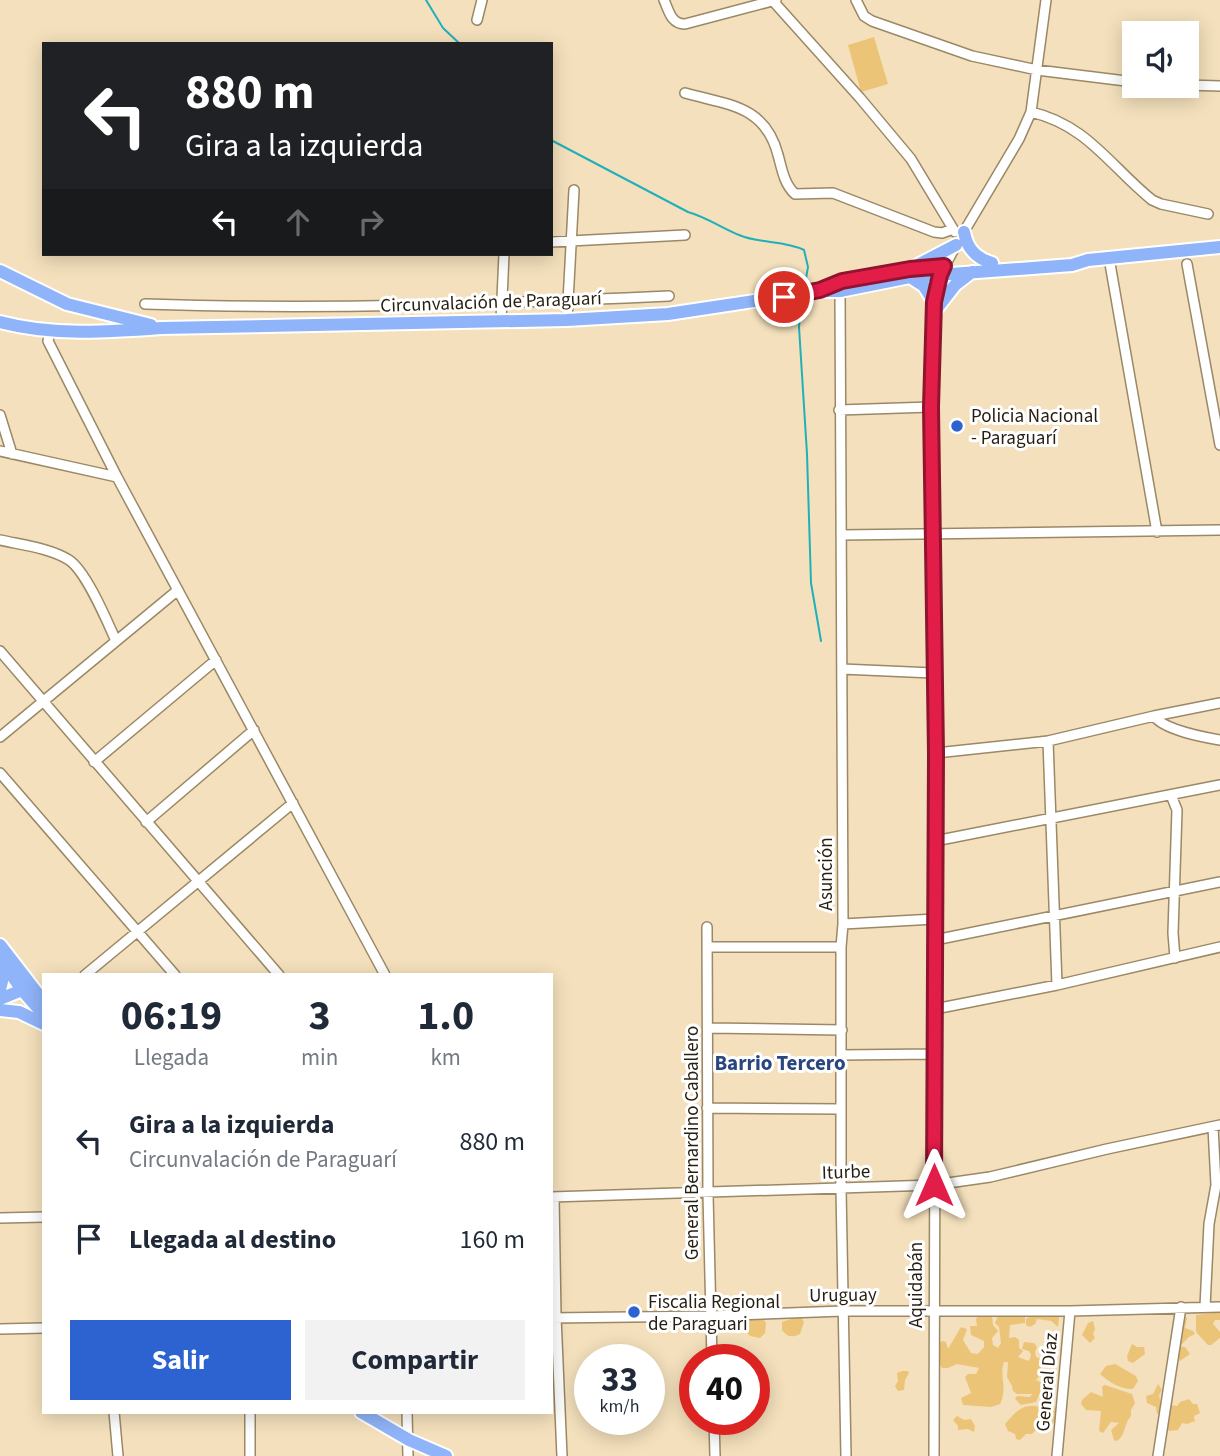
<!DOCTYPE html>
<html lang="es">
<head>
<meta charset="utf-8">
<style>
	body { margin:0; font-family:"Source Sans 3",sans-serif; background:#f2f2f3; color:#1f2937; height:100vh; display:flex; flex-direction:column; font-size:26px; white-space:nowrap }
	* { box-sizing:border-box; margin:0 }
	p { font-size:23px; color:#747a83 }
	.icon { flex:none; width:38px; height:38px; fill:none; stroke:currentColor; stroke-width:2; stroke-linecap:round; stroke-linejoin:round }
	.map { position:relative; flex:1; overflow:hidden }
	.drawer { position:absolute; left:42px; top:973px; width:511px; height:441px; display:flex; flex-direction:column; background:#fff; border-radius:0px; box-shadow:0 4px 18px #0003 }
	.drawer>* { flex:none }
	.guide { position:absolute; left:42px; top:42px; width:511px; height:214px; border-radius:0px; box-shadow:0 4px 18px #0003; background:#202124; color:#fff; overflow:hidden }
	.controls { position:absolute; left:1122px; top:21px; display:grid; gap:14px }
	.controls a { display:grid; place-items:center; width:77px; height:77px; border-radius:0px; background:#fff; box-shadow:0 4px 18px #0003; font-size:35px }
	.speed { position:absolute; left:574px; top:1344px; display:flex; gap:14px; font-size:35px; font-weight:700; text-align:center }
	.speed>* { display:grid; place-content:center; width:91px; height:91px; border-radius:50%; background:#fff; box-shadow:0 4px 18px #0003; line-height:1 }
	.speed small { font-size:18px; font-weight:400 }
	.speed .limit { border:10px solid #d22; background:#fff; color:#111 }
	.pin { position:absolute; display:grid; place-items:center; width:60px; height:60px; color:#fff; margin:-30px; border:4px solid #fff; border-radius:50%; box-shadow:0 2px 7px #0007 }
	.me { position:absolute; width:77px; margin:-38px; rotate:0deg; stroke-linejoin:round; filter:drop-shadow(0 0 5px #0008) }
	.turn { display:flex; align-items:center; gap:24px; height:147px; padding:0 28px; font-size:32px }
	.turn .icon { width:91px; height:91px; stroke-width:2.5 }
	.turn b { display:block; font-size:49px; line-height:60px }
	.lanes { display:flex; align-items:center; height:66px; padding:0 28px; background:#0003; justify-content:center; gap:35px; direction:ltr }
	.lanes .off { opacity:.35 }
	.eta { display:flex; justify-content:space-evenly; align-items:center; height:119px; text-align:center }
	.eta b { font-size:42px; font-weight:700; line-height:49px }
	.button { display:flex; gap:14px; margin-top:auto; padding:14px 28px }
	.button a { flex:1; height:80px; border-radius:0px; background:#2d63d1; color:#fff; font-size:28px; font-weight:700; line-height:80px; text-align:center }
	.button a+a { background:#f2f2f3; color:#1f2937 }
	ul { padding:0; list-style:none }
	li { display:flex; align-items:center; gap:21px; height:98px; padding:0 28px }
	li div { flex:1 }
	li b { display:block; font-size:26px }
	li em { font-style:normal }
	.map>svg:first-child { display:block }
</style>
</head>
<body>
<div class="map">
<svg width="1220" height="1456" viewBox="0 0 1220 1456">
	<rect width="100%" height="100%" fill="#f4e0bc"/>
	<path fill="#ecc478" d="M874,37L888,84L861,92L848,45Z
		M1220,1312V1320H1215L1213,1324L1220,1332V1338L1211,1345H1208L1196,1332V1315Z
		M1035,1313L1056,1314L1059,1317L1058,1327L1051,1321L1037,1319L1035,1324L1030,1327L1026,1325V1319Z
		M987,1314L992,1317L993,1325L998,1331L992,1338L993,1345L998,1348L1001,1343L999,1327L995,1323L999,1314L1025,1315V1323L1010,1325L1009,1338L1015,1337L1019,1340V1348L1023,1351L1018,1357L1029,1361L1031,1355L1029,1351L1022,1349L1024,1342L1034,1343L1037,1347L1035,1352L1036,1357L1042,1359L1040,1375L1036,1380L1048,1386L1046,1393L1039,1395L1036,1402L1021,1405L1015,1399L1017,1396L1030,1397L1032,1394H1017L1013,1391L1012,1386L1007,1377L1008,1362H1004C999,1376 1008,1389 1000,1404L991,1407L963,1405L961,1398L971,1393L965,1377L968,1374H976L979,1368L957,1364L948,1368H942L937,1360L939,1343L943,1341L946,1342L948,1349L961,1327L967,1329L963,1340L971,1353L978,1354L984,1347V1341L971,1335L970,1326H977L976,1319L979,1315Z
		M1184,1316L1187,1318L1185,1328L1193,1331L1195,1334L1189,1337L1180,1346L1185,1347L1190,1354L1180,1361L1177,1356Z
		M762,1317L766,1323L765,1333L760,1338L750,1336L745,1331V1324L742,1320L743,1318Z
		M797,1317H801L804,1322L800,1334C792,1338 787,1337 782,1330V1322Z
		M1093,1321L1095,1329L1093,1334L1095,1338L1090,1343L1082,1335L1088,1323Z
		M1132,1344L1137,1347H1144L1145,1354L1133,1363L1128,1361L1127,1356Z
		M1115,1364L1136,1376L1138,1381L1133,1389C1118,1389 1110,1382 1100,1374L1106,1366Z
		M902,1371H908L909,1373L905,1380L904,1390L898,1391L895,1386L898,1381L897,1373Z
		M1158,1384L1162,1390L1159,1395L1162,1411L1157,1414L1156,1407L1147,1403L1146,1396L1153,1394Z
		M1105,1385L1132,1394L1135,1403L1131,1410V1416C1123,1425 1126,1437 1116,1441L1114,1440L1111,1430L1119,1423L1111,1422L1103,1433L1099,1431L1101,1411L1086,1410L1081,1404L1082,1400L1091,1392L1103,1397L1102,1387Z
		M1189,1399L1193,1404H1197L1200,1413L1194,1416L1195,1421L1187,1424L1182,1423L1178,1430L1170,1431L1166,1429L1170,1405L1177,1406L1180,1402Z
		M1049,1404H1051L1058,1410L1057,1419L1047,1430L1035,1431L1032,1434H1026L1020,1440L1016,1439L1015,1434L1008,1431L1005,1424C1015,1413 1023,1402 1040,1407L1041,1411Z
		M957,1416L964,1420L971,1419L975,1426L974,1432L968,1429L958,1430V1426L953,1420Z"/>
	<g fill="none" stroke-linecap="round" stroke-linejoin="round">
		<path stroke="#20b0ba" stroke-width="2" d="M426,0L443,28L460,44
			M551,140L688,212C706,217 722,228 739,235C760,244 784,240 804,250L808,267L804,289
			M802,298L799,327L807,454L811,583L821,641"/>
		<g stroke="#9a8866" stroke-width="12">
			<path id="minor" d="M664,0C669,11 671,24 685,24L776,0
				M856,0L864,16L872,21L972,56L1037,70L1134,82
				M773,1L860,98L911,159L955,232
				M477,20L482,0
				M1186,85L1220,86
				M685,93C728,105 765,105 778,155C782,169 784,184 795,194L833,193L934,232L942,233L953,229
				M1031,112C1087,125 1110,166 1152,200L1161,204L1208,214
				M962,235L1019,139L1031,112L1046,0
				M551,242L685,235
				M1109,258L1157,532
				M1187,264L1220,445
				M840,291L843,924L841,947V1189L846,1456
				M145,304C320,310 494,304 669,296
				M567,320L574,190
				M501,321L504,254
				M50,331L48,341L117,477L385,975
				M839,410L931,407
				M0,415L12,454
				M0,451L117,477
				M841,535L1220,530
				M0,540C22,545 50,548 69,560C86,571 107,621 116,641
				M0,651L279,975
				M842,669L933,673
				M1154,716C1164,730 1203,737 1220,740
				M0,737L178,590
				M1048,741L1057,985
				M936,753L1048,741L1154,716L1220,703
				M94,762L216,660
				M0,773L175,975
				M1171,795L1177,810L1173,933L1175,958
				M146,822L254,730
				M935,841L1220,785
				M843,924L935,919
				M707,927L708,1194L712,1360
				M935,940L1220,882
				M707,947H841
				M85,975L293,803
				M935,1009L1057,985L1220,947
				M708,1028L842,1030
				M841,1055L934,1054
				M707,1108L841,1109
				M551,1197L934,1185L990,1177L1107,1149L1220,1125
				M554,1197L556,1317L562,1456
				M0,1218L44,1217
				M1205,1307L1209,1224L1216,1185L1213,1127
				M551,1318L710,1316L843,1311H1070L1220,1307
				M0,1329L44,1328
				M114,1412L118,1456
				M407,1412L408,1456
				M714,1419L715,1456
				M250,1456V1412
				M934,1456L936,753L931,407L934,302L940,275L955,247
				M1057,1456L1070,1311
				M1158,1456L1181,1307"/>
		</g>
		<g stroke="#fff" stroke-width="16">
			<path id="highway" d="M964,232C967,249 976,258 992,263
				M910,269L956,245
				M0,271L67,304L151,325
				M910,277L924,286L934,302
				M826,288L842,281L896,271
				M934,312L955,285L972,272
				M0,322C52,336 108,332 161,328L567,320L668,314L820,291H840L910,277L1072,265L1088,260L1220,247
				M0,945L44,1002
				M0,958L22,990L44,1015
				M0,965L3,977L0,990
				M0,999L22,990
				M0,1010L19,1012L44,1024
				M361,1412L409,1440L446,1456"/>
		</g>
		<use href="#minor" stroke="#fff" stroke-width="9"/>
		<use href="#highway" stroke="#90b4f9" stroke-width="12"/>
	</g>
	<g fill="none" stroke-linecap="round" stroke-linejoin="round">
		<g stroke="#92132f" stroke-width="18">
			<path id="route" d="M784,297L820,290L842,281L910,269L944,266L940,275L934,302L931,407L936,753L934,1185"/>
		</g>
		<use href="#route" stroke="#e11d48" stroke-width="12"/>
	</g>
	<g fill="#2d63d1" stroke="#fff" stroke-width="2.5">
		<circle cx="957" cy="426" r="7"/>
		<circle cx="634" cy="1312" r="7"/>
	</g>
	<g text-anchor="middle" stroke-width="6" stroke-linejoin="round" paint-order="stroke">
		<g font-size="19" fill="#261e11" stroke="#fff">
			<text transform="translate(491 301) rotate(-2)" y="7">Circunvalación de Paraguarí</text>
			<text transform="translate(825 874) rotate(-90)" y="7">Asunción</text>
			<text transform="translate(691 1143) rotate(-90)" y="7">General Bernardino Caballero</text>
			<text transform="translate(846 1171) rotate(-2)" y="7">Iturbe</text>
			<text transform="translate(915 1285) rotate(-90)" y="7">Aquidabán</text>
			<text transform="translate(843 1294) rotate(-1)" y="7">Uruguay</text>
			<text transform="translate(1046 1382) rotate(-85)" y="7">General Díaz</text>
		</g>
		<g font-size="19" fill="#261e11" stroke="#fff" text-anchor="start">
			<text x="971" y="422">Policia Nacional<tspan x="971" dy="22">- Paraguarí</tspan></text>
			<text x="648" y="1308">Fiscalia Regional<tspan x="648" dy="22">de Paraguari</tspan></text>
		</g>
		<g font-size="21" font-weight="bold" fill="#2a467e" stroke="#fff">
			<text x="780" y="1070">Barrio Tercero</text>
		</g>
	</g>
</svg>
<div class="controls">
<a><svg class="icon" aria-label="sound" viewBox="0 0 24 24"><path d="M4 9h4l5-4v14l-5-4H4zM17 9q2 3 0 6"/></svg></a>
</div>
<div class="speed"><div>33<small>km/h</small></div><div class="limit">40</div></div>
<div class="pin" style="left:784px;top:297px;background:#d93025"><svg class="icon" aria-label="arrive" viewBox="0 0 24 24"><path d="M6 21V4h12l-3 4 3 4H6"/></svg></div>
<svg class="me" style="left:934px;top:1185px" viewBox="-20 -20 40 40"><path d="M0-17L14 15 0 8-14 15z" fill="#e11d48" stroke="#fff" stroke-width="4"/></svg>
<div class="guide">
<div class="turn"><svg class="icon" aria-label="left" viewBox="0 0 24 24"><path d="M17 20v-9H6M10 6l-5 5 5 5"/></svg><div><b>880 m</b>Gira a la izquierda</div></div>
<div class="lanes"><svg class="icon" aria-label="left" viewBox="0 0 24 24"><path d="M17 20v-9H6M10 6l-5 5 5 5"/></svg><svg class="icon off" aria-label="ahead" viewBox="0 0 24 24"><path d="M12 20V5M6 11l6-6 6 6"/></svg><svg class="icon off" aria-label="right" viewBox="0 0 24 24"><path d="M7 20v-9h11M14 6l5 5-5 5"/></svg></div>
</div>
<section class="drawer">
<div class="eta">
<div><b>06:19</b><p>Llegada</p></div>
<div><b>3</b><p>min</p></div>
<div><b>1.0</b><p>km</p></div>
</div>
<ul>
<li><svg class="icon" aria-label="left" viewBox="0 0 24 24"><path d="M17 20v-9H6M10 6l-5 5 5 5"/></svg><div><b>Gira a la izquierda</b><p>Circunvalación de Paraguarí</p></div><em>880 m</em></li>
<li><svg class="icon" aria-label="arrive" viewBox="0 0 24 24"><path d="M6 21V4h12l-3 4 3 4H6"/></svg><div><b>Llegada al destino</b></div><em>160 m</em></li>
</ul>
<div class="button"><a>Salir</a><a>Compartir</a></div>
</section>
</div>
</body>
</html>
